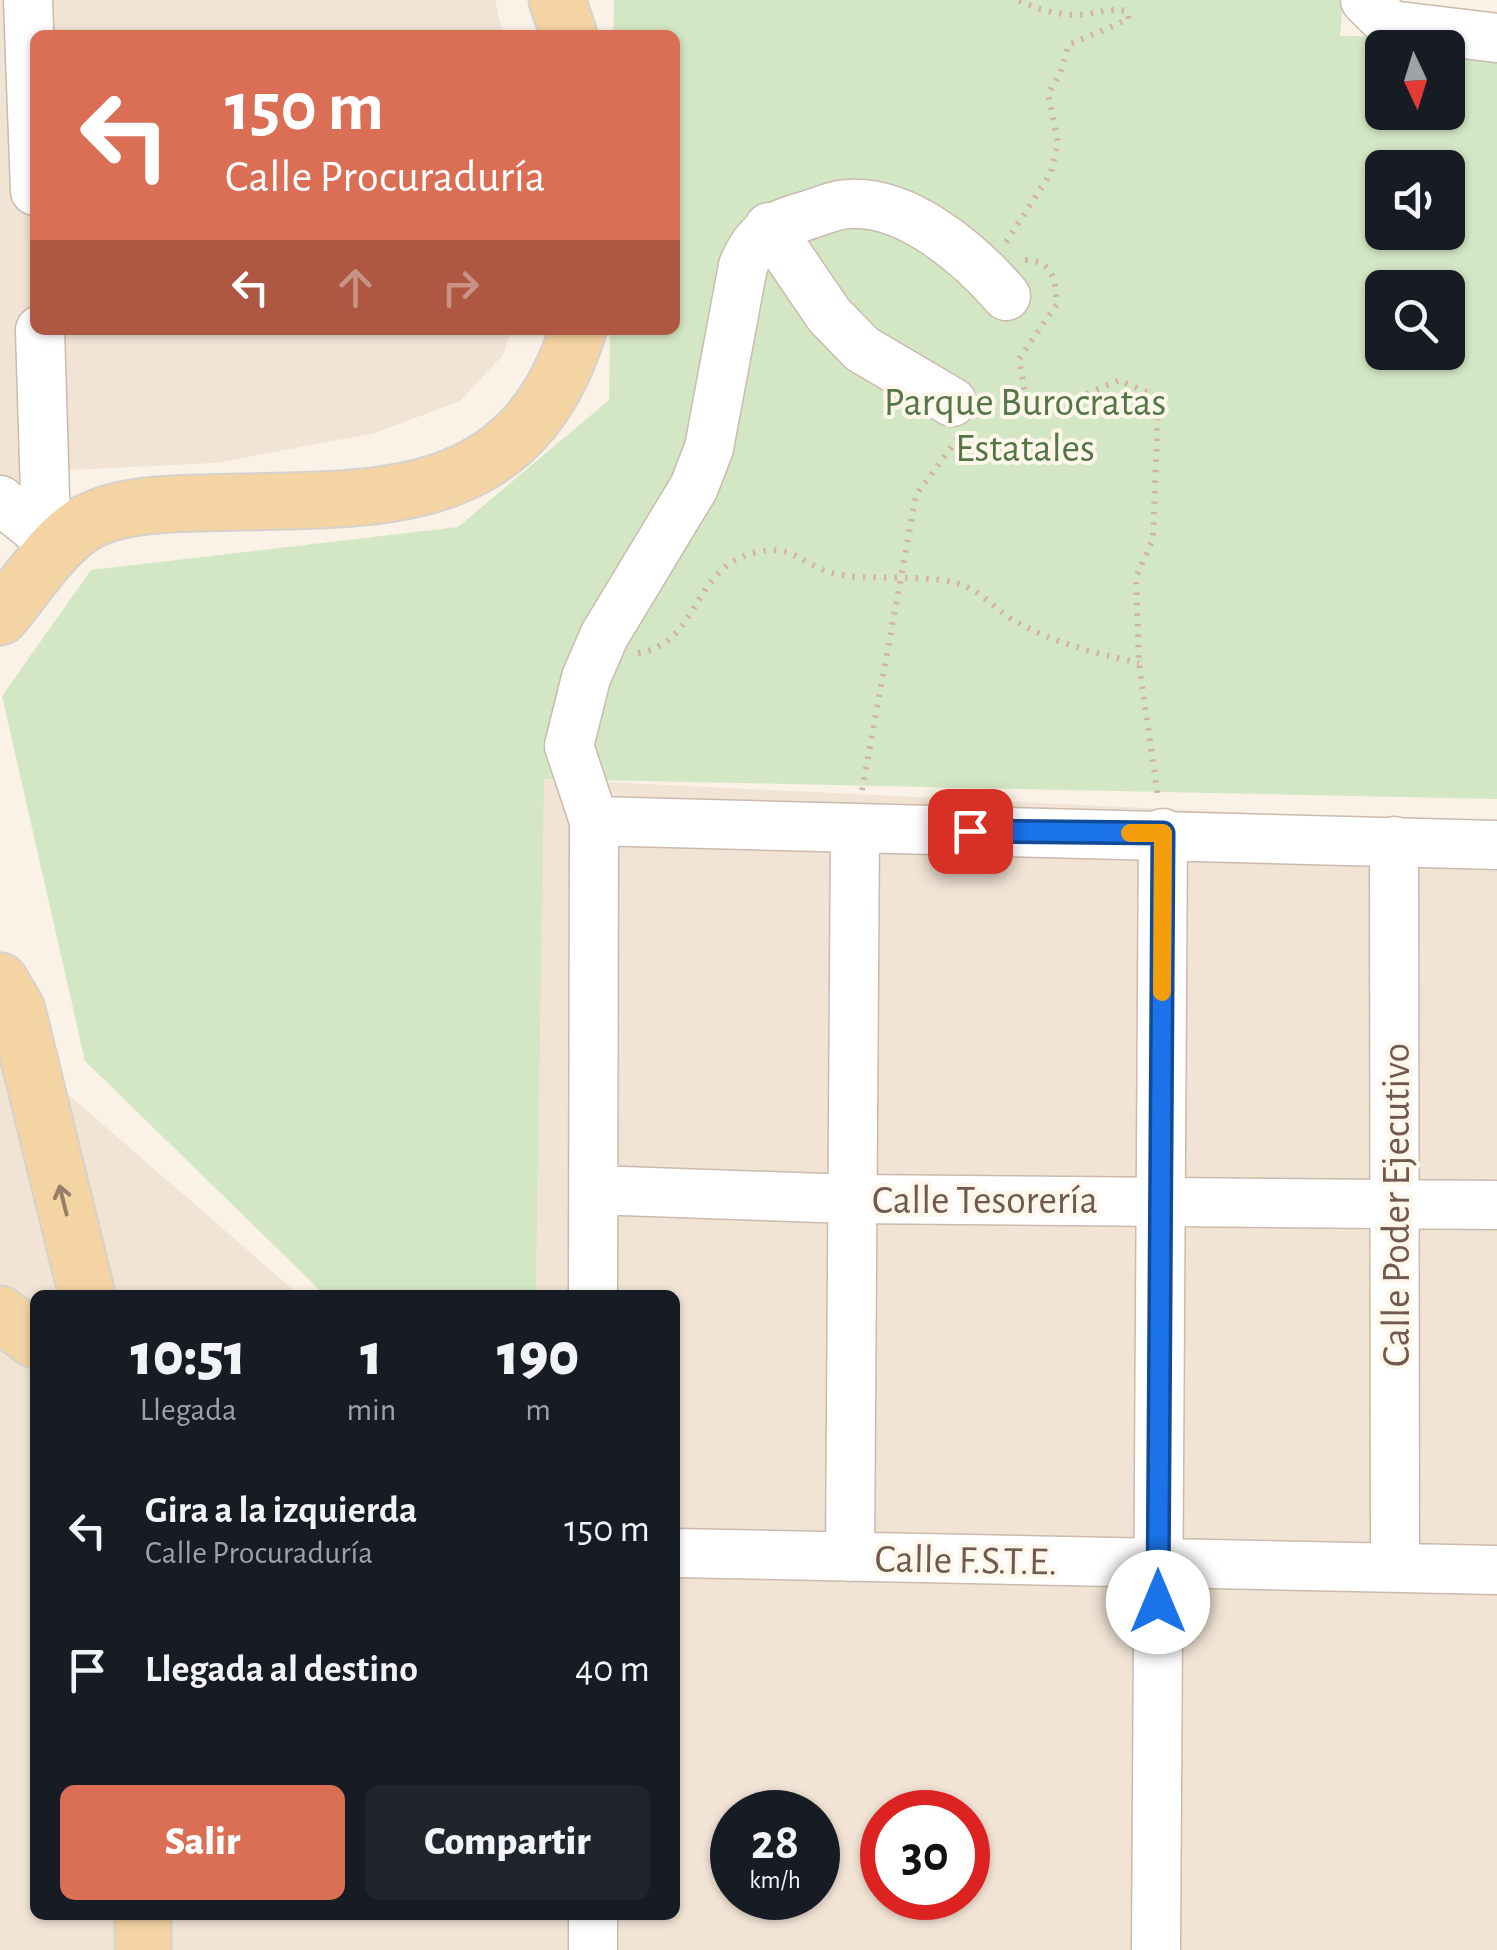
<!DOCTYPE html>
<html lang="es">
<head>
<meta charset="utf-8">
<style>
	body { margin:0; font-family:"Alegreya Sans",sans-serif; background:#20242c; color:#f1f3f6; height:100vh; display:flex; flex-direction:column; font-size:38px; white-space:nowrap }
	* { box-sizing:border-box; margin:0 }
	p { font-size:32px; color:#9ea1a6 }
	.icon { flex:none; width:55px; height:55px; fill:none; stroke:currentColor; stroke-width:2; stroke-linecap:round; stroke-linejoin:round }
	.map { position:relative; flex:1; overflow:hidden }
	.panel { position:absolute; left:30px; top:1290px; width:650px; height:630px; display:flex; flex-direction:column; background:#171b24; border-radius:15px; box-shadow:0 2px 8px #0004 }
	.panel>* { flex:none }
	.hud { position:absolute; left:30px; top:30px; width:650px; height:305px; border-radius:15px; box-shadow:0 2px 8px #0004; background:#da6f55; color:#fff; overflow:hidden }
	.needle { width:65px; rotate:176deg }
	.tools { position:absolute; left:1365px; top:30px; display:grid; gap:20px }
	.tools a { display:grid; place-items:center; width:100px; height:100px; border-radius:15px; background:#171b24; box-shadow:0 2px 8px #0004; font-size:50px }
	.speed { position:absolute; left:710px; top:1790px; display:flex; gap:20px; font-size:50px; font-weight:700; text-align:center }
	.speed>* { display:grid; place-content:center; width:130px; height:130px; border-radius:50%; background:#171b24; box-shadow:0 2px 8px #0004; line-height:1 }
	.speed small { font-size:25px; font-weight:400 }
	.speed .limit { border:15px solid #d22; background:#fff; color:#111 }
	.pin { position:absolute; display:grid; place-items:center; width:85px; height:85px; color:#fff; margin:-42px; border-radius:20px; box-shadow:0 5px 15px #0006 }
	.me { position:absolute; width:110px; margin:-55px; rotate:0deg; stroke-linejoin:round; filter:drop-shadow(0 0 8px #0008) }
	.turn { display:flex; align-items:center; gap:35px; height:210px; padding:0 30px; font-size:45px }
	.turn .icon { width:130px; height:130px; stroke-width:2.5 }
	.turn b { display:block; font-size:70px; line-height:85px }
	.lanes { display:flex; align-items:center; height:95px; padding:0 30px; background:#0003; justify-content:center; gap:50px; direction:ltr }
	.lanes .off { opacity:.35 }
	.eta { display:flex; justify-content:space-evenly; align-items:center; height:170px; text-align:center }
	.eta b { font-size:60px; font-weight:800; line-height:70px }
	.action { display:flex; gap:20px; margin-top:auto; padding:20px 30px }
	.action a { flex:1; height:115px; border-radius:15px; background:#da6f55; color:#fff; font-size:40px; font-weight:800; line-height:115px; text-align:center }
	.action a+a { background:#20242c; color:#f1f3f6 }
	ul { padding:0; list-style:none }
	li { display:flex; align-items:center; gap:30px; height:140px; padding:0 30px }
	li div { flex:1 }
	li b { display:block; font-size:38px }
	li em { font-style:normal }
	.map>svg:first-child { display:block }
</style>
</head>
<body>
<div class="map">
<svg width="1497" height="1950" viewBox="0 0 1497 1950">
	<rect width="100%" height="100%" fill="#faf2e6"/>
	<path fill="#f1e4d5" fill-rule="evenodd" d="M0,0H495L503,35H35V330H511L503,355L460,401L375,433L216,463L49,471L0,521Z
		M543,779L1497,825V1950H0V1035L299,1295H35V1915H675V1295H536ZM732,1812H818V1898H732ZM882,1812H968V1898H882Z"/>
	<path fill="#d4e7c5" fill-rule="evenodd" d="M614,0H1343L1340,36L1497,38V799L544,779L536,1295H325L85,1061L2,696L91,570L458,527L609,400L610,330H675V35H613ZM1382,48H1448V112H1382ZM1382,168H1448V232H1382ZM1382,288H1448V352H1382Z"/>
	<g fill="none" stroke-linecap="round" stroke-linejoin="round">
		<g stroke="#cbbaad" stroke-width="51">
			<path id="minor" d="M28,0L35,191
				M1365,0L1390,25L1497,38
				M769,227L829,315L862,349L952,402
				M40,330L47,562
				M0,500L47,538
				M594,821L1497,845
				M1394,841L1395,1568
				M594,1190L851,1199L1497,1205
				M593,1295L594,821L569,746L586,678L604,636L694,487L709,448L743,266C757,232 772,226 805,216C819,212 836,204 850,204C908,201 970,254 1006,296
				M675,1553L1497,1570
				M850,1557L855,830
				M593,1950V1915
				M1156,1950L1163,833"/>
		</g>
		<g stroke="#d7d1cd" stroke-width="59">
			<path id="major" d="M557,0L569,35
				M0,617C24,589 50,547 81,526C114,505 163,504 200,503C363,497 518,520 578,330
				M0,981L17,1010L87,1295
				M0,1314L35,1340
				M143,1915V1950"/>
		</g>
		<path stroke="#d2b4a3" stroke-width="6" stroke-dasharray="2.5 8" stroke-linecap="butt" d="M1006,242L1051,173L1058,142L1048,94L1061,72L1068,45L1129,19L1127,11C1112,8 1102,12 1087,14C1064,17 1038,10 1017,0
			M1025,260C1053,261 1055,279 1057,304L1019,359L1026,397L1063,404L1119,380L1149,393L1158,411L1153,539L1136,577L1139,663L1158,797
			M638,653C700,643 691,569 753,553C792,543 800,563 831,573C867,583 935,571 967,587C983,594 996,609 1010,618C1051,643 1093,652 1139,663
			M862,790L916,495L959,437"/>
		<use href="#minor" stroke="#fff" stroke-width="48"/>
		<use href="#major" stroke="#f4d4a3" stroke-width="55"/>
	</g>
	<defs><path id="oneway-shaft" d="M-6 0H5M1.5-3L5.5 0L1.5 3" fill="none" stroke-width="1.6" stroke-linecap="round" stroke-linejoin="round" transform="scale(2.5)"/></defs>
	<use stroke="#987e67" href="#oneway-shaft" transform="translate(63 1200) rotate(-104)"/>
	<g fill="none" stroke-linecap="round" stroke-linejoin="round">
		<g stroke="#114b97" stroke-width="25">
			<path id="route" d="M970,831L1163,833L1158,1602"/>
		</g>
		<use href="#route" stroke="#1a73e8" stroke-width="18"/>
		<path stroke="#f59e0b" stroke-width="18" d="M1130,833H1163L1162,992"/>
	</g>
	<g text-anchor="middle" stroke-width="8" stroke-linejoin="round" paint-order="stroke">
		<g font-size="40" fill="#557646" stroke="#fdf6eb">
			<text x="1025" y="415">Parque Burocratas<tspan x="1025" dy="46">Estatales</tspan></text>
		</g>
		<g font-size="40" fill="#71594d" stroke="#fdf6eb">
			<text x="985" y="1213">Calle Tesorería</text>
			<text transform="translate(1395 1205) rotate(-90)" y="14">Calle Poder Ejecutivo</text>
			<text transform="translate(966 1559) rotate(1)" y="14">Calle F.S.T.E.</text>
		</g>
	</g>
</svg>
<div class="tools">
<a><svg class="needle" viewBox="-14 -14 28 28"><path d="M0-13l5 13h-10z" fill="#e53935"/><path d="M0 13l5-13h-10z" fill="#9ea1a6"/></svg></a>
<a><svg class="icon" aria-label="sound" viewBox="0 0 24 24"><path d="M4 9h4l5-4v14l-5-4H4zM17 9q2 3 0 6"/></svg></a>
<a><svg class="icon" aria-label="search" viewBox="0 0 24 24"><circle cx="10" cy="10" r="6"/><path d="M15 15l6 6"/></svg></a>
</div>
<div class="speed"><div>28<small>km/h</small></div><div class="limit">30</div></div>
<div class="pin" style="left:970px;top:831px;background:#d93025"><svg class="icon" aria-label="arrive" viewBox="0 0 24 24"><path d="M6 21V4h12l-3 4 3 4H6"/></svg></div>
<svg class="me" style="left:1158px;top:1602px" viewBox="-20 -20 40 40"><circle r="19" fill="#fff"/><path d="M0-13L10 11 0 6-10 11z" fill="#1a73e8"/></svg>
<div class="hud">
<div class="turn"><svg class="icon" aria-label="left" viewBox="0 0 24 24"><path d="M17 20v-9H6M10 6l-5 5 5 5"/></svg><div><b>150 m</b>Calle Procuraduría</div></div>
<div class="lanes"><svg class="icon" aria-label="left" viewBox="0 0 24 24"><path d="M17 20v-9H6M10 6l-5 5 5 5"/></svg><svg class="icon off" aria-label="ahead" viewBox="0 0 24 24"><path d="M12 20V5M6 11l6-6 6 6"/></svg><svg class="icon off" aria-label="right" viewBox="0 0 24 24"><path d="M7 20v-9h11M14 6l5 5-5 5"/></svg></div>
</div>
<section class="panel">
<div class="eta">
<div><b>10:51</b><p>Llegada</p></div>
<div><b>1</b><p>min</p></div>
<div><b>190</b><p>m</p></div>
</div>
<ul>
<li><svg class="icon" aria-label="left" viewBox="0 0 24 24"><path d="M17 20v-9H6M10 6l-5 5 5 5"/></svg><div><b>Gira a la izquierda</b><p>Calle Procuraduría</p></div><em>150 m</em></li>
<li><svg class="icon" aria-label="arrive" viewBox="0 0 24 24"><path d="M6 21V4h12l-3 4 3 4H6"/></svg><div><b>Llegada al destino</b></div><em>40 m</em></li>
</ul>
<div class="action"><a>Salir</a><a>Compartir</a></div>
</section>
</div>
</body>
</html>
